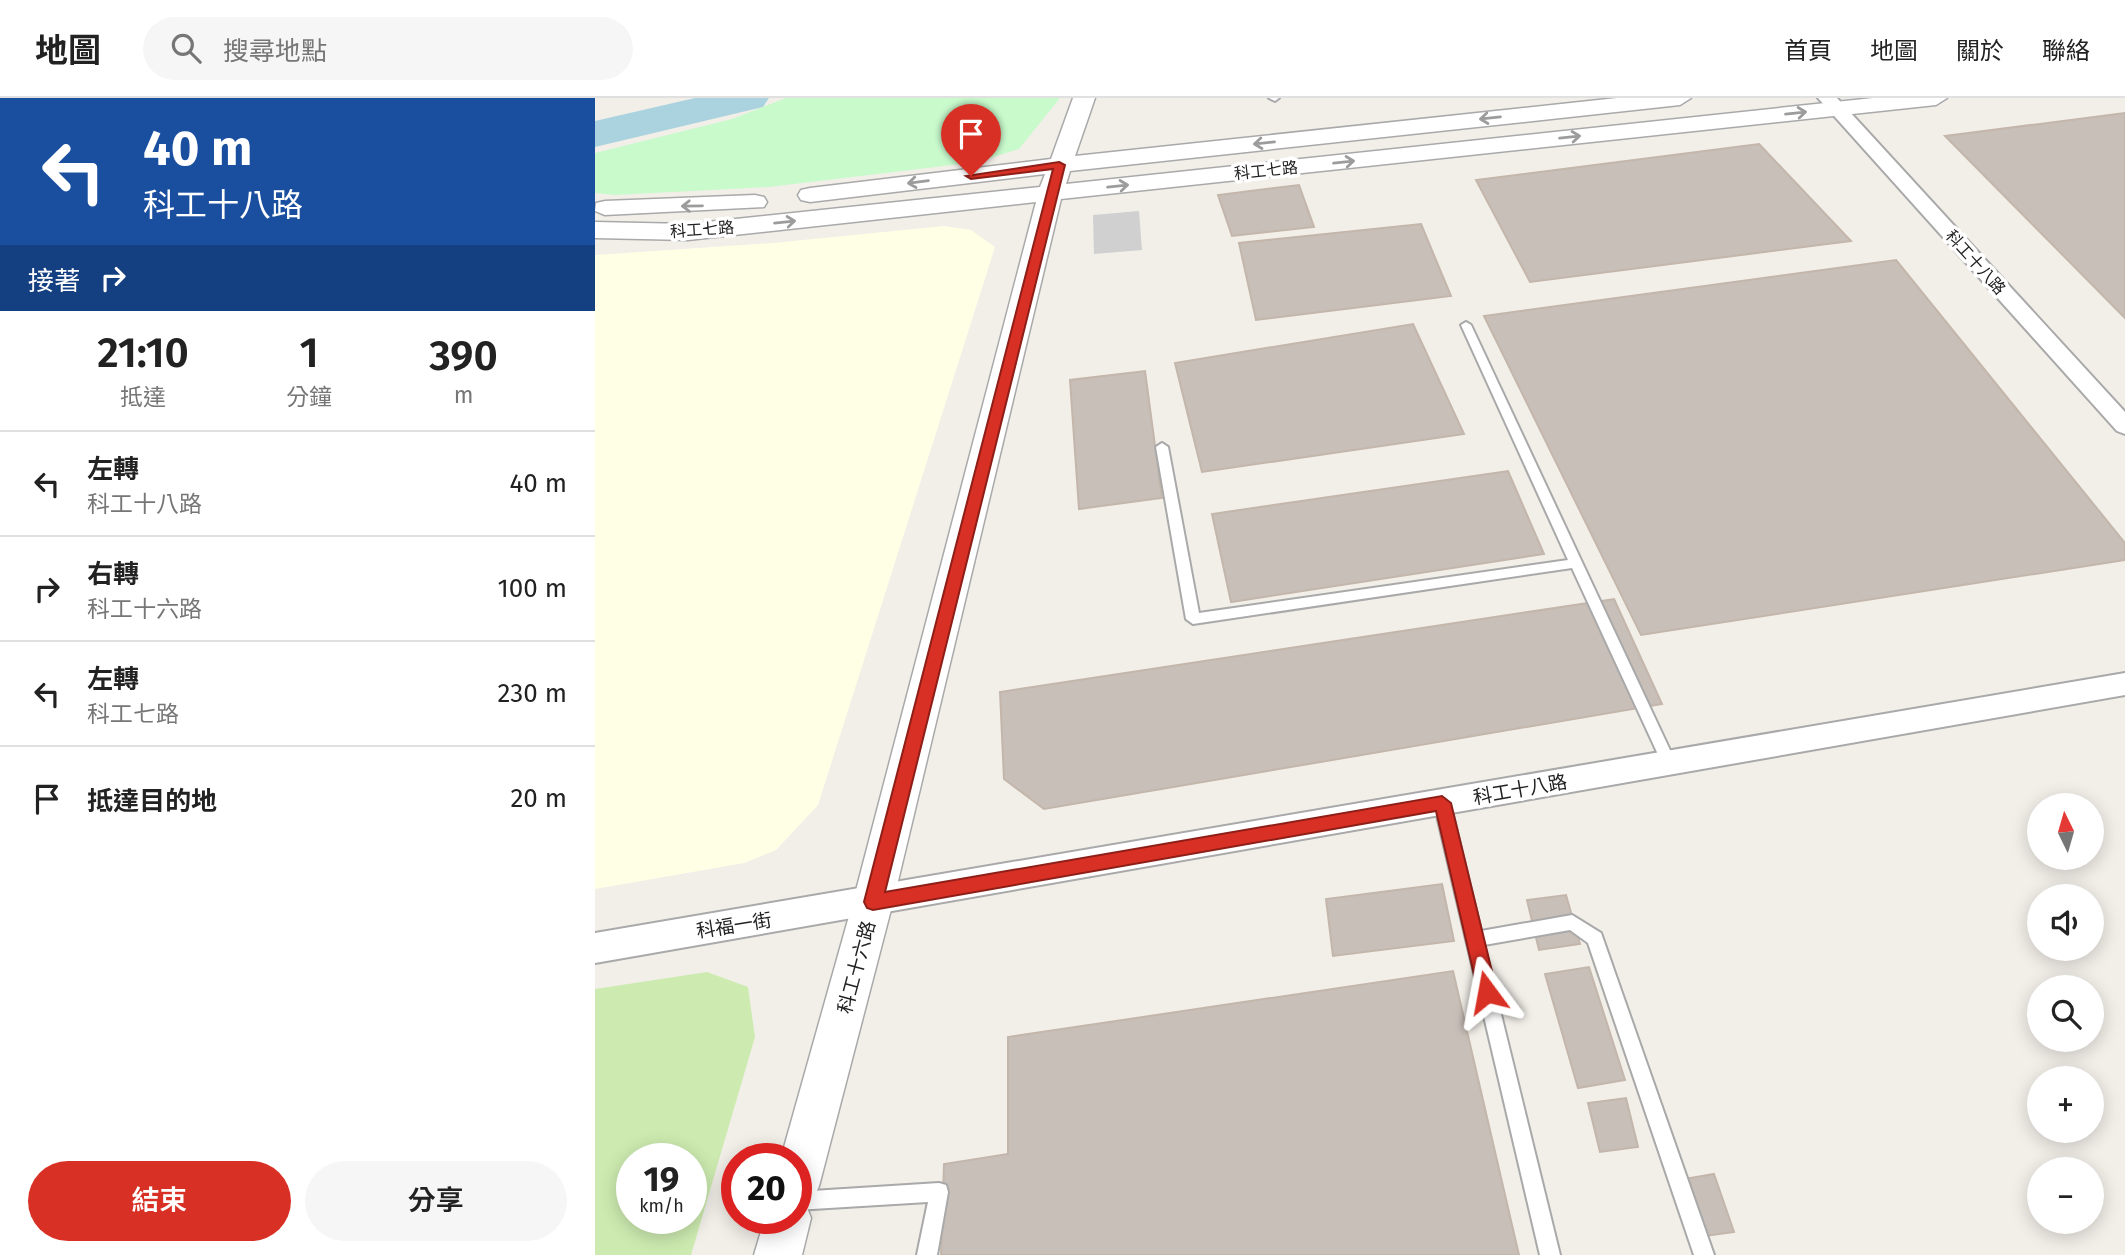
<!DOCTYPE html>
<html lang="zh-TW">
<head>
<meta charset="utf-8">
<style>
	body { margin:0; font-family:"Fira Sans","Noto Sans TC",sans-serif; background:#f6f6f6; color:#222; height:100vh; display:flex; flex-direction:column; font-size:26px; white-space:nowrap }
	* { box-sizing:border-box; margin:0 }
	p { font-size:23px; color:#767676 }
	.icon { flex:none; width:38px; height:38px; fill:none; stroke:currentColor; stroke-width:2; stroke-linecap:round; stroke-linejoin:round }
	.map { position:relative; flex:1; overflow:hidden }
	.panel { display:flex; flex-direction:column; background:#fff; width:595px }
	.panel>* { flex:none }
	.banner { background:#1a4fa0; color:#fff; overflow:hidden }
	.needle { width:46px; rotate:355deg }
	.controls { position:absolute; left:1432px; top:695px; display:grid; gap:14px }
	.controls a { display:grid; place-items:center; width:77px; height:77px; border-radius:50%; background:#fff; box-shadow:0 4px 18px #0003; font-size:35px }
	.speed { position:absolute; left:21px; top:1045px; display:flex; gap:14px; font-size:35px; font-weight:700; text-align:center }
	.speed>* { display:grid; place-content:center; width:91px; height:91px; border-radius:50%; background:#fff; box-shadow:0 4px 18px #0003; line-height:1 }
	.speed small { font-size:18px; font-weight:400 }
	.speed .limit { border:10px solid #d22; background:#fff; color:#111 }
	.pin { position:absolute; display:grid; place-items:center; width:60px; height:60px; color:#fff; margin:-72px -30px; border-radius:50% 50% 50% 0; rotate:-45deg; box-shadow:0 0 7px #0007 }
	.pin .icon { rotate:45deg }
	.me { position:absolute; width:77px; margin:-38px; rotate:347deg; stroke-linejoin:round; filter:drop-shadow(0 0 5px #0008) }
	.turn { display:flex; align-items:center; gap:24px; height:147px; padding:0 28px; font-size:32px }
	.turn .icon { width:91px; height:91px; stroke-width:2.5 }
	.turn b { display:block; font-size:49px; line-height:60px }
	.then { display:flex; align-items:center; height:66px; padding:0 28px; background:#0003; gap:14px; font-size:26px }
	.eta { display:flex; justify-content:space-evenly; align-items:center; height:119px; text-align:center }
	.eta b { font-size:42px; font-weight:600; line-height:49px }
	.button { display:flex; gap:14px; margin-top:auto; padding:14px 28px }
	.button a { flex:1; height:80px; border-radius:42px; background:#d93025; color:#fff; font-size:28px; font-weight:600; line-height:80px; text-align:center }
	.button a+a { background:#f6f6f6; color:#222 }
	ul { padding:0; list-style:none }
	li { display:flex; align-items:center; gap:21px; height:105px; padding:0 28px; border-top:2px solid #e0e0e0 }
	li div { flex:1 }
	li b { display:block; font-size:26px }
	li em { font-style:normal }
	header { display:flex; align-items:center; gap:42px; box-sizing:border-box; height:98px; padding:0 35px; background:#fff; border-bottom:2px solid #e0e0e0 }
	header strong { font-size:33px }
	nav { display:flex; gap:38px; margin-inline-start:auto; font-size:24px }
	.search { width:490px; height:63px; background:#f6f6f6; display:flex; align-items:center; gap:18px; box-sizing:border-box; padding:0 24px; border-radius:38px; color:#767676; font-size:26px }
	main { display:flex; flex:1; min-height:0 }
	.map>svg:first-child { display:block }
</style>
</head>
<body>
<header>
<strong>地圖</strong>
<div class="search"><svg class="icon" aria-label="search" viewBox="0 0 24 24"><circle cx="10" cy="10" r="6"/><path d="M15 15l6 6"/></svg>搜尋地點</div>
<nav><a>首頁</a><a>地圖</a><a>關於</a><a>聯絡</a></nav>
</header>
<main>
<section class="panel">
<div class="banner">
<div class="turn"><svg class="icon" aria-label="left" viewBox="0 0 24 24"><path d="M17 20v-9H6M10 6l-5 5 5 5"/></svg><div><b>40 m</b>科工十八路</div></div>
<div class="then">接著<svg class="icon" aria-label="right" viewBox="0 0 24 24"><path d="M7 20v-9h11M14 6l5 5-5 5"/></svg></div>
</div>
<div class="eta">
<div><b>21:10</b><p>抵達</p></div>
<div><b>1</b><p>分鐘</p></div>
<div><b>390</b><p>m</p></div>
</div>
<ul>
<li><svg class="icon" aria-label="left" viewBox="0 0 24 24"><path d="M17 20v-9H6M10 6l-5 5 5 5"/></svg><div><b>左轉</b><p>科工十八路</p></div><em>40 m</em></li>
<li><svg class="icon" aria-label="right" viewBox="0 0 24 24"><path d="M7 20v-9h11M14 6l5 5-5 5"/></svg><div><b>右轉</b><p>科工十六路</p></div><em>100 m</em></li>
<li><svg class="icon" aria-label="left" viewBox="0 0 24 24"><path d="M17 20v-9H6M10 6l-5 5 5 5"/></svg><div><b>左轉</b><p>科工七路</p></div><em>230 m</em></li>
<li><svg class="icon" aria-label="arrive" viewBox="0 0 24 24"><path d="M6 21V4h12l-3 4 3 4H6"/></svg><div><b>抵達目的地</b></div><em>20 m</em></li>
</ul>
<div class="button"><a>結束</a><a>分享</a></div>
</section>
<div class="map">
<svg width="1530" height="1157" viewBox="0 0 1530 1157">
	<rect width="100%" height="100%" fill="#f2efe9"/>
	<path fill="#ffffe5" d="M349,128L376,132L400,149L223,707L181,752L149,765L0,791V157L178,145Z"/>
	<path fill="#d0d0d0" d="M544,113L547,152L499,156L498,117Z"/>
	<path fill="#cdebb0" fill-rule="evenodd" d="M112,874L153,889L160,939L96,1157H0V891ZM37,1060H96V1120H37Z"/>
	<path fill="#c8facc" d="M191,0H465L424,51L382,64L174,89L20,97L0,95V55L137,21Z"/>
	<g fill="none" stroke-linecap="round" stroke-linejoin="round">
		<path fill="#aad3df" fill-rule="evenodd" d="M100,0H174L168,9L0,49V23Z"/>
	</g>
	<path fill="#c7bfb8" stroke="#c4b6ab" stroke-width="2" d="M1530,15V220L1350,38Z
		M1164,46L1256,143L935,184L881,82Z
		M704,87L719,129L637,138L623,97Z
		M826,126L856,198L661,222L644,145Z
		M1301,162L1530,445V462L1046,537L889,218Z
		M818,226L869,336L607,374L580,265Z
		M550,273L567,400L484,411L475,282Z
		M913,373L949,456L636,504L617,416Z
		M1019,501L1067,606L449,711L409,681L405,594Z
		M847,786L859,843L738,858L731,801Z
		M971,797L985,846L944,852L932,802Z
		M994,869L1030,982L983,990L950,876Z
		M858,873L924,1157H346L349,1066L413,1056V939Z
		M1031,1000L1043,1049L1005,1054L993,1005Z
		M1119,1076L1139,1134L1096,1140L1078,1083Z"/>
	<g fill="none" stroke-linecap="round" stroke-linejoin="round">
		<g stroke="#a9a9a9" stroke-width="4">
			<path id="service" d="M674,0H684L680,3Z
				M871,224L876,227L1081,665L1079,669H1069L1067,665L977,470L598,526L591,521L561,349L567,345L573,349L604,515L973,462L866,227Z
				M847,699L852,701L855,705L886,833L977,817L1006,835L1119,1157H1099L993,845L975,832L889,847L965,1157H945L839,705L842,701Z
				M344,1085L351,1087L353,1094L342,1157H322L333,1104L201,1112V1094Z"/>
		</g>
		<g stroke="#a9a9a9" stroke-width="4">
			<path id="minor" d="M1223,0H1242L1530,314V336L1522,333Z
				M1530,575V597L0,865V835Z"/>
		</g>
		<g stroke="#a9a9a9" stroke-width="3">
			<path id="tertiary" d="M478,0H500L480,58L1022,0H1096L1085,7L475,73L471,86L1278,0H1352L1341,7L466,101L298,804L224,1088L217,1104L211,1107L216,1120L207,1157H159L170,1120H201V1060H186L258,804L441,104L93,142L0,140V124L93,126L445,89L450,76L215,104L206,102L203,97L206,92L215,90L456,61Z
				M160,97L169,99L172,104L169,109L10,117L0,113L1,105L10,103Z"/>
		</g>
		<use href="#service" fill="#fff" fill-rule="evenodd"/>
		<use href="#minor" fill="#fff" fill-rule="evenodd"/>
		<use href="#tertiary" fill="#fff" fill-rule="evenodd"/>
	</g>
	<defs><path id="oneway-shaft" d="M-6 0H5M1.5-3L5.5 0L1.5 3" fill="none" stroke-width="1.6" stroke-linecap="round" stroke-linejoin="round" transform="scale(1.75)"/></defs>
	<g stroke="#9c9c9c">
		<use href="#oneway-shaft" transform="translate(1201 15) rotate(-6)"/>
		<use href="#oneway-shaft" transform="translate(895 20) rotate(174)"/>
		<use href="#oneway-shaft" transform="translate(975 39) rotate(-6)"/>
		<use href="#oneway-shaft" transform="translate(669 45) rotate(174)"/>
		<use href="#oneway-shaft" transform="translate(749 64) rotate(-6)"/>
		<use href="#oneway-shaft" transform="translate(323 84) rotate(173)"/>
		<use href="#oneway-shaft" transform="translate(523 88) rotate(-6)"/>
		<use href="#oneway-shaft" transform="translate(97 108) rotate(179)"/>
		<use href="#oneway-shaft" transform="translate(190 124) rotate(-6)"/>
	</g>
	<path fill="#d93025" stroke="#8d1f18" stroke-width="2" d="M464,64L470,67L290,794L847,698L856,705L902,894L899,900L892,902L885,900L883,894L841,713L278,812L272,810L269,804L458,71L376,81L371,78Z"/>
	<g text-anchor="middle" stroke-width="7" stroke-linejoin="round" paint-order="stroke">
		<g font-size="16" fill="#222" stroke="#fff">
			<text transform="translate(671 72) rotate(-6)" y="6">科工七路</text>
			<text transform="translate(107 131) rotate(-4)" y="6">科工七路</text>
			<text transform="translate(1381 164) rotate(48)" y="6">科工十八路</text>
		</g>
		<g font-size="19" fill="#222" stroke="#fff">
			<text transform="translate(925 691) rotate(-10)" y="7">科工十八路</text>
			<text transform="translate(139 827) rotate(-9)" y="7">科福一街</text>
			<text transform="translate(261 869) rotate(-75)" y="7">科工十六路</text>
		</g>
	</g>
</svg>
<div class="controls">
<a><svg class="needle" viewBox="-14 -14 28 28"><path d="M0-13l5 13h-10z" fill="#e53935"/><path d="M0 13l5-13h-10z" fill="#767676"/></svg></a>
<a><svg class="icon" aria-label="sound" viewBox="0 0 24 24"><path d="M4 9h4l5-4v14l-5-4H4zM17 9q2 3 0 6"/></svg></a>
<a><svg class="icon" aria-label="search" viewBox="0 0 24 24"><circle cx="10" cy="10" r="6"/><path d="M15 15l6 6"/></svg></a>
<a>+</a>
<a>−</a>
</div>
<div class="speed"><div>19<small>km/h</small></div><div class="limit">20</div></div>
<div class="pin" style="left:376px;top:78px;background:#d93025"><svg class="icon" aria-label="arrive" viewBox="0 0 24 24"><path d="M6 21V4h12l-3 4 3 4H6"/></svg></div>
<svg class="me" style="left:892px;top:894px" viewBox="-20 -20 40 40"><path d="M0-17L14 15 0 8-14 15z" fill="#d93025" stroke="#fff" stroke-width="4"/></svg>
</div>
</main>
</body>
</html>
